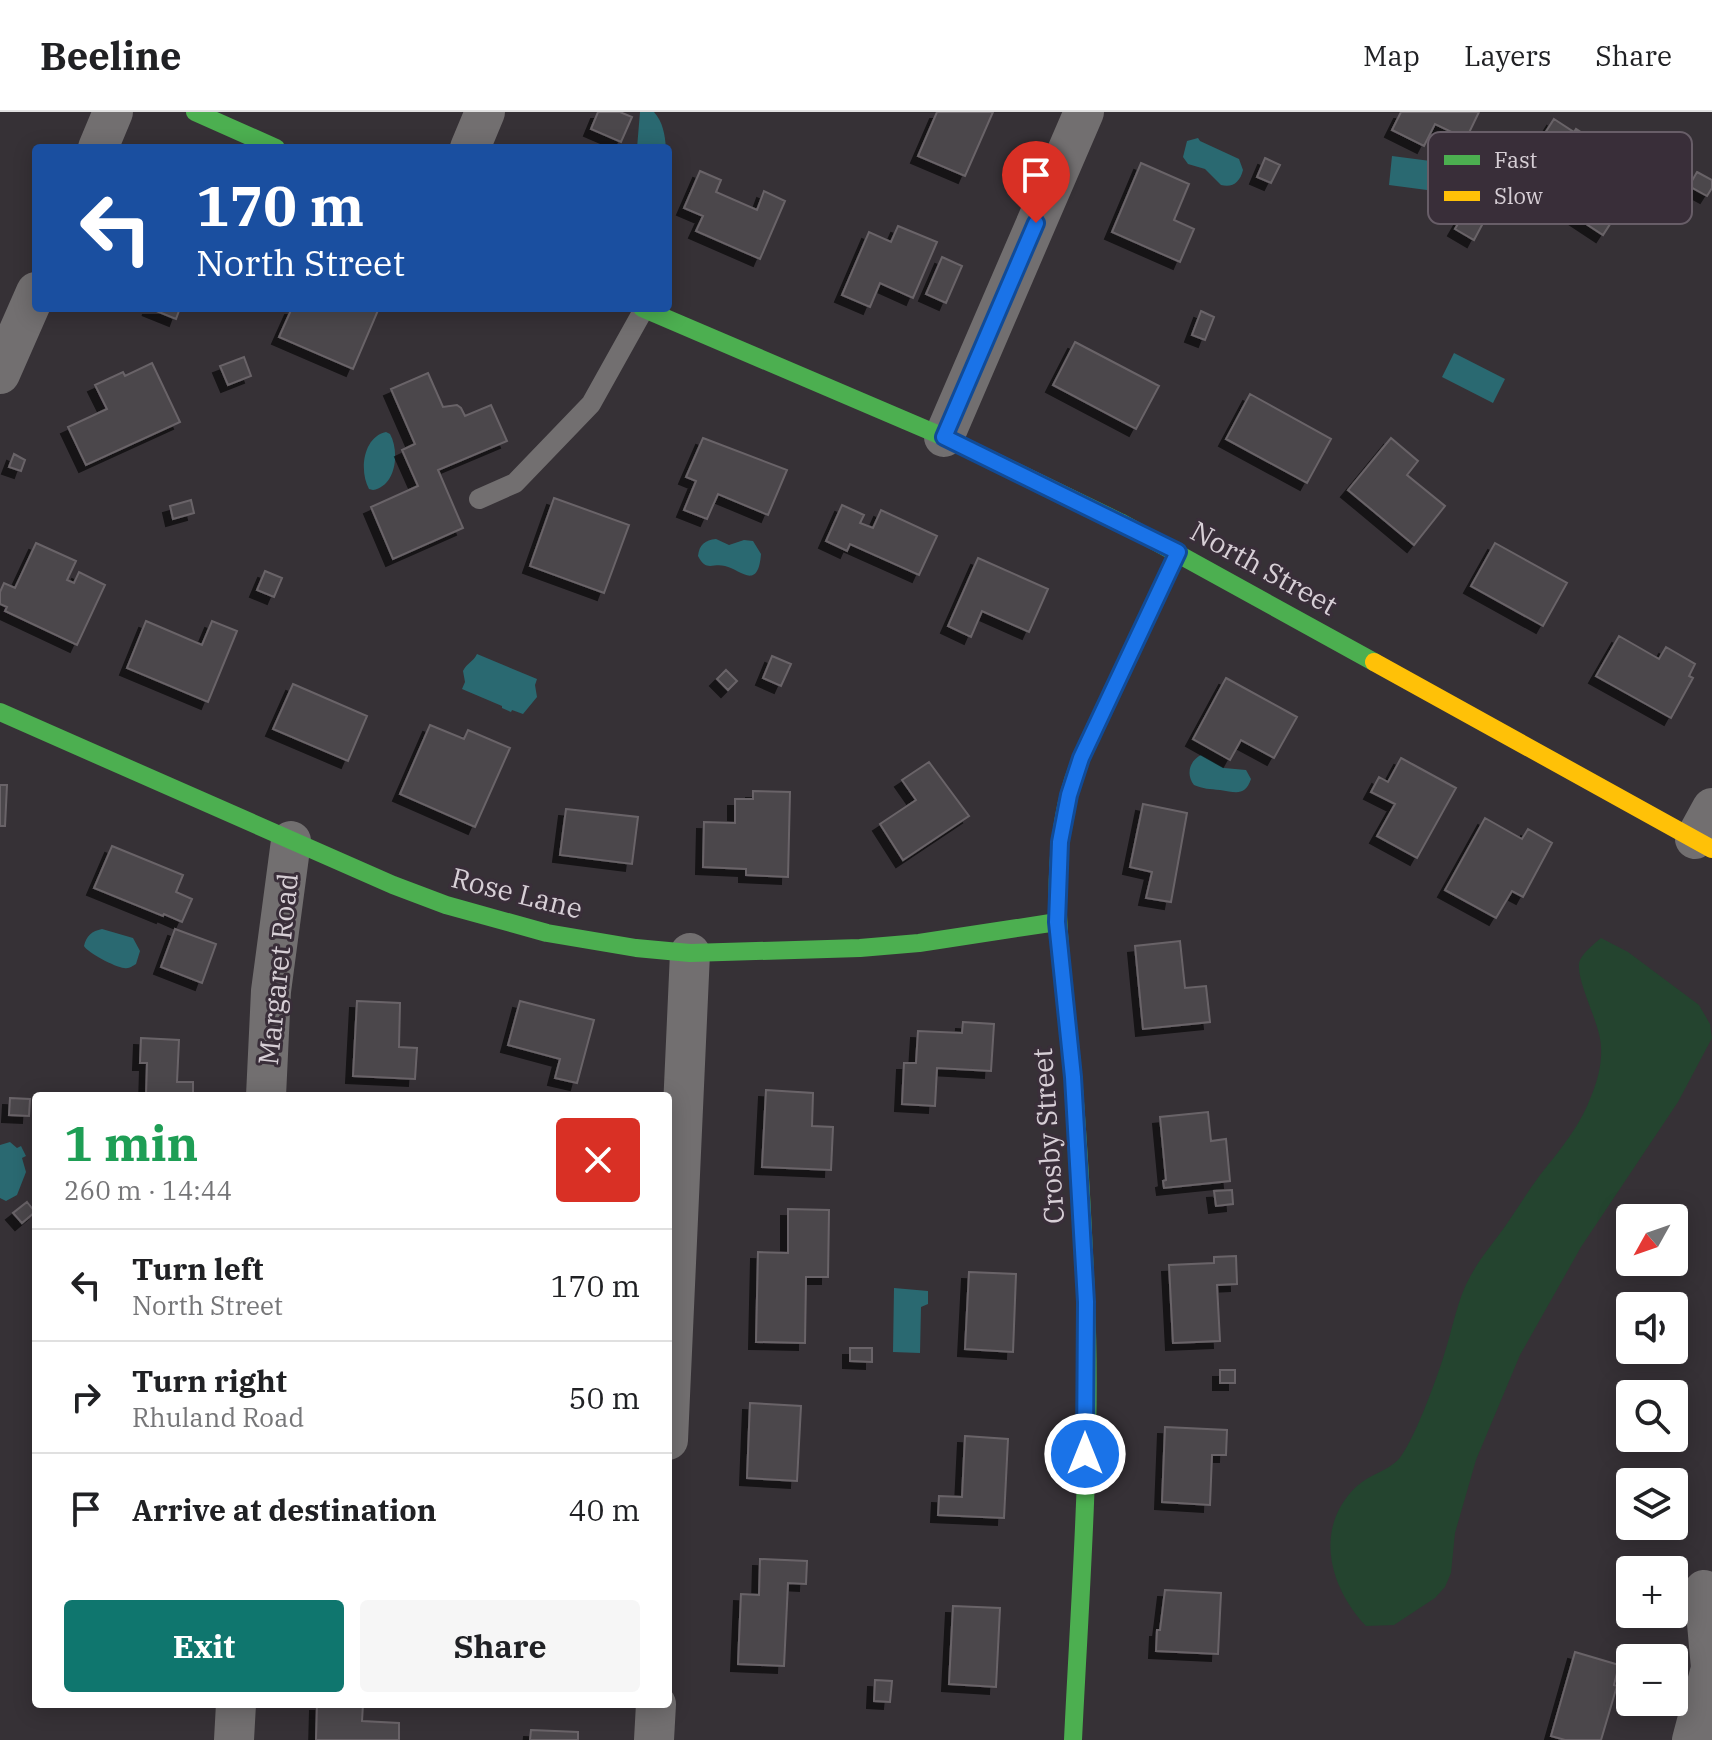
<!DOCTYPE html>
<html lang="en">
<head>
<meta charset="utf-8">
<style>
	body { margin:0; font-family:"IBM Plex Serif",serif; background:#f6f6f6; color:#202124; height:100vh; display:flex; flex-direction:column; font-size:30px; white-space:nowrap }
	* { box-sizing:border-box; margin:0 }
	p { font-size:26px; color:#757577 }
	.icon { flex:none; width:44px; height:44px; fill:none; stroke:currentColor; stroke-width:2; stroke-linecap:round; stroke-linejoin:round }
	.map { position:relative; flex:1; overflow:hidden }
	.sheet { position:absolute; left:32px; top:980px; width:640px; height:616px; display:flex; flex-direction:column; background:#fff; border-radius:8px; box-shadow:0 4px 20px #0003 }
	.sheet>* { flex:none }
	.hud { position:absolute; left:32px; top:32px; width:640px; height:168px; border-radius:8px; box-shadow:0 4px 20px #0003; background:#1a4fa0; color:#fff; overflow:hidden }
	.needle { width:52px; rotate:230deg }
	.controls { position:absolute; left:1616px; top:1092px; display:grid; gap:16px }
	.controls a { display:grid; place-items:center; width:72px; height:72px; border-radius:8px; background:#fff; box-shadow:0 4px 20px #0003; font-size:40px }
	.pin { position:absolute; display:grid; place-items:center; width:68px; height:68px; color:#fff; margin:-82px -34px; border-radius:50% 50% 50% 0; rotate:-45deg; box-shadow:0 0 8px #0007 }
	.pin .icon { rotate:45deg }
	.me { position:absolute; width:88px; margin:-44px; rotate:0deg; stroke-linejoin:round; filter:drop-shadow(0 0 6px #0008) }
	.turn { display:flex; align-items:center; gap:28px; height:168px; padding:0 32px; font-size:36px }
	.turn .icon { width:104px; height:104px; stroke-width:2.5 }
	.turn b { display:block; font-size:56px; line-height:68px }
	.round { display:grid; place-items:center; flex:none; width:84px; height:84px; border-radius:8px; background:#f6f6f6 }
	.headline { display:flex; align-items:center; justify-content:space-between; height:136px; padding:0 32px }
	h1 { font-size:48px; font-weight:800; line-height:60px; color:#1e9e55 }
	.action { display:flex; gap:16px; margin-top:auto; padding:16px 32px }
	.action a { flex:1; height:92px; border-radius:8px; background:#0f766e; color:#fff; font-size:32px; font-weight:800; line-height:92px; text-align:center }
	.action a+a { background:#f6f6f6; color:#202124 }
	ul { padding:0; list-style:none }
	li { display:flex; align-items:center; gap:24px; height:112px; padding:0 32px; border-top:2px solid #e0e0e0 }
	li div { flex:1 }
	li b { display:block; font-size:30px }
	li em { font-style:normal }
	header { display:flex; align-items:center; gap:48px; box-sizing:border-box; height:112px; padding:0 40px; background:#fff; border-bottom:2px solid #e0e0e0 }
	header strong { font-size:38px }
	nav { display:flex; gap:44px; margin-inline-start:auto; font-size:28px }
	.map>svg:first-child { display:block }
</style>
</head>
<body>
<header>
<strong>Beeline</strong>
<nav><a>Map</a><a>Layers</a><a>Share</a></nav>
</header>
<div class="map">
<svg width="1712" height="1628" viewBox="0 0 1712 1628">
	<defs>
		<filter id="shadow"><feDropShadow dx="-7" dy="7" stdDeviation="0" flood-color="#0009"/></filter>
	</defs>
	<rect width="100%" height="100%" fill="#363136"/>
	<path fill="#24442f" d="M1601,826L1628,840L1699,893L1710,912L1712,926L1678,990L1581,1135L1520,1243L1476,1348L1455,1421L1451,1461L1445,1475L1435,1486L1394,1513L1366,1514C1329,1475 1313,1415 1357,1374C1369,1363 1387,1359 1398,1348C1413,1332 1437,1266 1444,1243C1453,1216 1457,1187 1471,1163C1481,1145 1494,1130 1506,1113C1517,1097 1528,1079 1540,1063C1560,1038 1581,1013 1592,982C1598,968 1602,950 1601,935C1601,912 1573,864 1580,848C1584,840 1594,832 1601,826Z"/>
	<path fill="#2a6971" d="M640,0H654C663,10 665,23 666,36H637Z
		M1198,26L1200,29L1239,47L1243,58C1240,70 1233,76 1221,73L1205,57L1188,52L1183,45L1187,29Z
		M1392,44L1446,51L1442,80L1389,73Z
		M1454,241L1505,267L1493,291L1442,265Z
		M386,320L390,322C400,340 396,374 373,378L369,377C359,359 363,325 386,320Z
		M716,427L729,433L744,428L753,429L761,442C758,480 740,457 725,454C712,451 706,460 698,444C699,433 705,428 716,427Z
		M477,542L537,567L535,573L537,585L523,602L512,598L511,600L502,596V594L462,577L465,570L463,559C467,551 473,550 477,542Z
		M1201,643L1224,656L1246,658L1251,667C1245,685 1235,680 1220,678C1210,677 1203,677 1194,673C1186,663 1189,649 1201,643Z
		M102,817L133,826L140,839L136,852C132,854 130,857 124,856C115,855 88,841 84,834C86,824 92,819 102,817Z
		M10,1030L17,1036L21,1034L26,1044L22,1046L26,1060L17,1083L6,1089L0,1086V1033Z
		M894,1176L928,1179V1192L921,1195L920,1241L893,1240Z"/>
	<path fill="#4c464b" stroke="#696468" stroke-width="2" filter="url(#shadow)" d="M598,0H620L632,5L621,30L591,17Z
		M937,0H993L965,64L918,44Z
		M1401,0H1479L1466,27L1435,12L1424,34L1392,18Z
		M1554,7L1574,20L1576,17L1643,61L1603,123L1568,100L1580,82L1529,46Z
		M1265,46L1280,53L1271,71L1257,65Z
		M1141,51L1189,72L1174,108L1194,117L1180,150L1112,120Z
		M700,59L721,68L716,80L757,98L764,79L785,89L760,147L696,119L703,104L684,96Z
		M1697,60L1712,68V76L1707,84L1689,74Z
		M1463,103L1482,113L1474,128L1455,117Z
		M898,114L937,130L913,186L880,171L870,195L842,183L869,120L891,130Z
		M942,145L962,154L946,191L926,182Z
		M149,196H180L176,207Z
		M292,196H379L353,257L279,225Z
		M1201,199L1214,205L1205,228L1192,223Z
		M1075,230L1159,274L1136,317L1053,273Z
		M244,245L251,264L228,273L220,254Z
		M152,251L180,310L86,353L68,315L107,297L95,273L123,260L125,264Z
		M428,261L443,295L457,293L461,296L465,304L491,293L507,329L438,358L463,416L393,447L371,395L418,374L402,338L415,332L391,277Z
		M1250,282L1331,327L1307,371L1226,327Z
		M703,326L787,358L768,403L718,382L707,407L684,398L696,369L686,365Z
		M1391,326L1418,349L1407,363L1445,394L1414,433L1348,378Z
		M14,342L25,348L21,359L9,355Z
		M554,386L629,413L604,481L530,454Z
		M191,388L194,401L173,407L170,394Z
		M842,393L864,403L860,411L873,416L881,398L937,424L919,463L850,432L847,439L826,429Z
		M36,431L76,449L67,468L74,471L79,460L105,473L77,533L5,499L7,495L0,492V480L4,471L15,476Z
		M1495,431L1567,471L1543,514L1471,474Z
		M978,446L1048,477L1029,520L982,499L971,525L948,514Z
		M265,459L282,466L274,485L257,478Z
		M146,509L202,533L212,509L237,519L208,590L127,556Z
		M1619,524L1659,547L1666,535L1695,552L1689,564L1693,566L1671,606L1596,564Z
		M772,544L791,552L781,574L763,566Z
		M726,558L737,569L728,578L717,567Z
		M1226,566L1297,605L1274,646L1241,628L1230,648L1193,627Z
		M293,572L367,604L348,649L273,617Z
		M430,613L464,627L468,618L510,636L475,715L400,682Z
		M1401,646L1456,676L1417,746L1377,724L1395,692L1371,680L1379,665L1388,670Z
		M929,650L969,704L903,748L880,712L916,688L902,668Z
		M0,673H7L5,714H0Z
		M753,679L790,680L788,765L746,763V757L703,755L704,710L735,711V687H753Z
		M1143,692L1187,701L1171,790L1146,786L1152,760L1130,755Z
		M566,697L638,705L632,752L560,743Z
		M1485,706L1522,727L1528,717L1552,731L1523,785L1512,779L1496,806L1445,778Z
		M112,734L183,763L176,780L192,787L182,810L164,802L163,804L94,776Z
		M175,817L216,832L202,871L161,855Z
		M1180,829L1185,876L1206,874L1210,910L1143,917L1135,834Z
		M357,889L400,891L399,935L417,936L415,967L353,964Z
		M520,889L594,908L577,971L555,966L560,947L508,933Z
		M963,910L994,912L991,959L937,956L935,994L902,992L904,951H916L918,919L962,921Z
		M141,926L179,928L177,970H193V984H146L147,951H140Z
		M766,978L813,981L812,1014L833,1015L831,1058L762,1055Z
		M10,986L30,987L29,1004L9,1003Z
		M1208,1000L1211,1029L1226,1027L1230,1069L1164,1076L1163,1069L1166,1068L1160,1005Z
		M1232,1078L1233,1092L1216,1094L1214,1079Z
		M27,1090L35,1100L22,1111L13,1101Z
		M788,1097L829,1098L828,1165H806L805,1231L756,1230L758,1140L788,1141Z
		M1236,1144L1237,1172L1217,1173L1220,1229L1173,1231L1169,1153L1214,1151V1145Z
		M969,1160L1016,1162L1013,1240L965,1237Z
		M850,1236H872V1250L850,1249Z
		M1220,1258H1235V1271H1220Z
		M750,1291L801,1294L797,1369L747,1366Z
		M1165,1315L1227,1318L1226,1343H1212L1210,1393L1162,1390Z
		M965,1324L1008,1327L1004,1406L938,1403L939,1384L962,1385Z
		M760,1447L807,1449L806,1472L788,1471L784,1554L738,1552L741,1482L759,1483Z
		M1165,1478L1221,1481L1218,1542L1156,1539L1157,1518H1160Z
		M953,1494L1000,1496L996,1575L949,1572Z
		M1575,1540L1619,1553L1614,1573L1617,1574L1601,1628H1565L1551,1624Z
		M875,1568L892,1569L890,1590L874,1589Z
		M317,1592H363L362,1609L399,1611V1628H316Z
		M531,1618L578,1620V1628H530Z"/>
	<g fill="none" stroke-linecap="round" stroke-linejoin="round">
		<path stroke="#726f70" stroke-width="20" d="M479,387L515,371L591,292L644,197"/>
		<path stroke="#726f70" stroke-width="40" d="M98,36L113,0
			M470,36L485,0
			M0,262L36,180
			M944,325L1084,0
			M1695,727L1712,696
			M266,984L271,879L291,729
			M668,1328L690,841
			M234,1628L236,1592
			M654,1628L656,1592
			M1692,1628L1711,1556L1704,1478"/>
		<path stroke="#4caf50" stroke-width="18" d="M195,0L276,36
			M642,196L944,325L1120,410L1374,550
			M0,600L393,773L446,793L547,821L636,836L690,841L860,836L919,831L1057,810
			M1073,1628C1080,1482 1092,1334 1086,1187C1083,1113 1079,1038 1073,964C1065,871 1045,775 1069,682C1077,651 1092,622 1106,593"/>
		<path stroke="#ffc107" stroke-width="18" d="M1374,550L1712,737
			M1106,593L1178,440"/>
	</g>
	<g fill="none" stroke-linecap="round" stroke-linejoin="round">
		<g stroke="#114b97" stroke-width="20">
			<path id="route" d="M1036,111L944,325L1178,440L1081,646L1069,683L1060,730L1057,810L1073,965L1086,1190L1085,1342"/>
		</g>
		<use href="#route" stroke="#1a73e8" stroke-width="14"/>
	</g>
	<g text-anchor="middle" stroke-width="6" stroke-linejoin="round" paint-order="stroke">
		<g font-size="28" fill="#d7cfd6" stroke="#392e39">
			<text transform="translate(1264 456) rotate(29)" y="10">North Street</text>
			<text transform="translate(517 781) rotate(14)" y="10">Rose Lane</text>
			<text transform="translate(278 857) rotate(-84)" y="10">Margaret Road</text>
			<text transform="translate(1048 1024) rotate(-94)" y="10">Crosby Street</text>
		</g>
	</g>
	<rect x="1428" y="20" width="264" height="92" rx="12" fill="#392e39" stroke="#685e68" stroke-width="2"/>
	<rect x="1444" y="43" width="36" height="10" fill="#4caf50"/>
	<rect x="1444" y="79" width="36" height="10" fill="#ffc107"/>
	<g font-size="22" fill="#d7cfd6">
		<text x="1494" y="56">Fast</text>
		<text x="1494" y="92">Slow</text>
	</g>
</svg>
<div class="controls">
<a><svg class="needle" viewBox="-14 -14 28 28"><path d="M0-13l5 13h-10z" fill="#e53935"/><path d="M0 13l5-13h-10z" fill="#757577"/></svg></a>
<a><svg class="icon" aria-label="sound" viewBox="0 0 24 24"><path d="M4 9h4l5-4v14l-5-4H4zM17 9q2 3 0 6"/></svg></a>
<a><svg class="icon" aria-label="search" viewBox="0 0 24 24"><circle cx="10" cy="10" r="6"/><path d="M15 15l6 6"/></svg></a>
<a><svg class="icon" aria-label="layers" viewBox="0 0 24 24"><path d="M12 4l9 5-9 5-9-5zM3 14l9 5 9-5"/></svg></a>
<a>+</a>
<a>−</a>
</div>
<div class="pin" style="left:1036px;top:111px;background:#d93025"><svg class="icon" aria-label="arrive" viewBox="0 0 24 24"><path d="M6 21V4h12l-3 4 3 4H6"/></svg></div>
<svg class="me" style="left:1085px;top:1342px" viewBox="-20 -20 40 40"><circle r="17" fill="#1a73e8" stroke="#fff" stroke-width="3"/><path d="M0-11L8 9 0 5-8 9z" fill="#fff"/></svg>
<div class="hud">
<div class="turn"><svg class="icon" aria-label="left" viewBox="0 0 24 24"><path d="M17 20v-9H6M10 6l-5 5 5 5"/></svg><div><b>170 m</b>North Street</div></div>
</div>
<section class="sheet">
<div class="headline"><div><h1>1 min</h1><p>260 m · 14:44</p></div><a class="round" style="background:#d93025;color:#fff"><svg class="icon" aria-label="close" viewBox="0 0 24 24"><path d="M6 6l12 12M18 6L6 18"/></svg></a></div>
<ul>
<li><svg class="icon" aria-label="left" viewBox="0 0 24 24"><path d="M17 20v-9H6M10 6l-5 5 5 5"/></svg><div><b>Turn left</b><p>North Street</p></div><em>170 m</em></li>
<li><svg class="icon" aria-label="right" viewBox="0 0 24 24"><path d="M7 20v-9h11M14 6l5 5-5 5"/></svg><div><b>Turn right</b><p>Rhuland Road</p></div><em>50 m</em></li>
<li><svg class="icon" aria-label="arrive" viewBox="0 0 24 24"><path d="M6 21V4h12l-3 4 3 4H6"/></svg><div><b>Arrive at destination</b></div><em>40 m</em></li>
</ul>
<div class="action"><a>Exit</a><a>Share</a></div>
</section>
</div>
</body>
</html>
